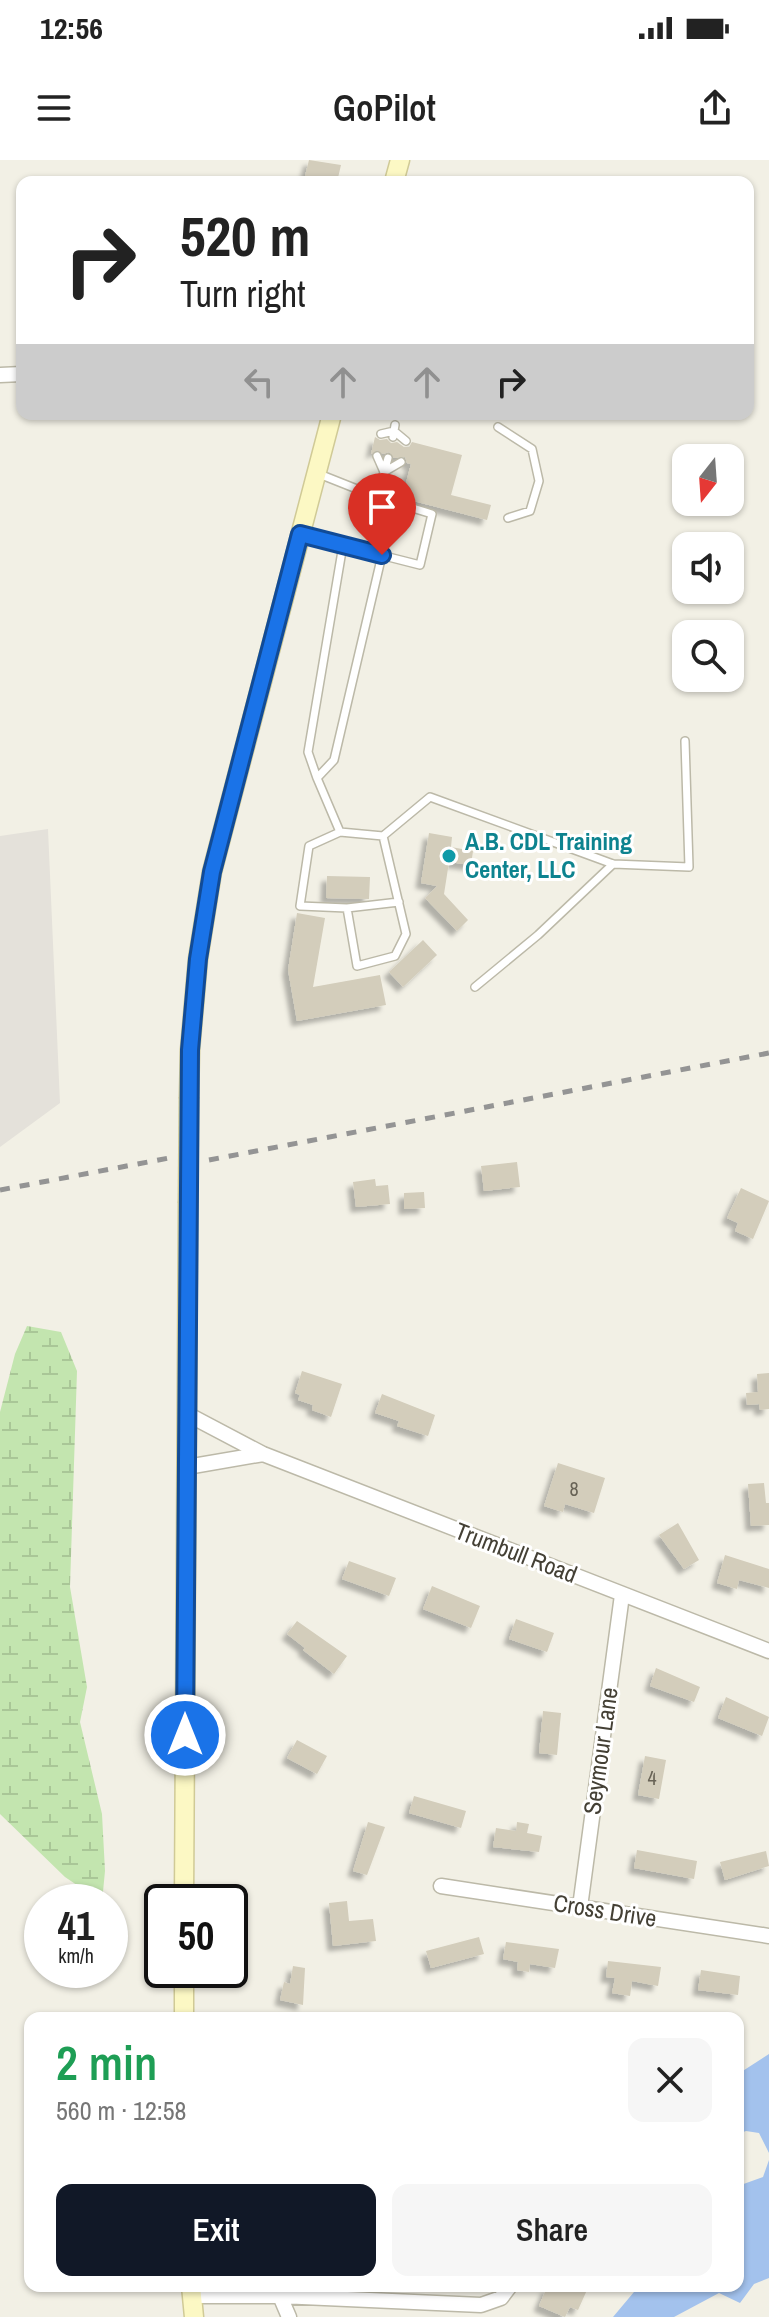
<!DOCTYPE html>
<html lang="en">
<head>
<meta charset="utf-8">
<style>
	body { margin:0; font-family:"Archivo Narrow",sans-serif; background:#f6f6f6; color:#222; height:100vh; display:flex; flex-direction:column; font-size:30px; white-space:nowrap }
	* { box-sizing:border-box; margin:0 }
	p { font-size:26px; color:#767676 }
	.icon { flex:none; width:44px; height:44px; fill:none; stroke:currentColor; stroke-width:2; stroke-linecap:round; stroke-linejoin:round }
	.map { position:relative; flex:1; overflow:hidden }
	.side { position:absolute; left:24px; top:1852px; width:720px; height:280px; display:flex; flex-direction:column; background:#fff; border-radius:16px; box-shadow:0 2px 6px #0004 }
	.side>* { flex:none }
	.hud { position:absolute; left:16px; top:16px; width:738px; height:244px; border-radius:16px; box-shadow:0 2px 6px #0004; background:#fff; color:#222; overflow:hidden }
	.needle { width:52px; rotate:197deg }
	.controls { position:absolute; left:672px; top:284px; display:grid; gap:16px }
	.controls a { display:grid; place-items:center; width:72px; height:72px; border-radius:16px; background:#fff; box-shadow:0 2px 6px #0004; font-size:40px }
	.speed { position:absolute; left:24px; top:1724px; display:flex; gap:16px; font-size:40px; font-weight:700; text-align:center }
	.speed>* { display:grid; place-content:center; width:104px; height:104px; border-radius:50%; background:#fff; box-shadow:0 2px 6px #0004; line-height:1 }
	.speed small { font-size:20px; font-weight:400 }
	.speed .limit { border:4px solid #111; border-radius:12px; background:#fff; color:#111 }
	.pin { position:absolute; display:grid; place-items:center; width:68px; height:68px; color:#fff; margin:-82px -34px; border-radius:50% 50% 50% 0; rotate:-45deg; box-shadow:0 0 8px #0007 }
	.pin .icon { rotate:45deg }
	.me { position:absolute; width:88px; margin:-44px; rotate:0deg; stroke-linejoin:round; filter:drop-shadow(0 0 6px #0008) }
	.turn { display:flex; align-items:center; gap:28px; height:168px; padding:0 32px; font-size:36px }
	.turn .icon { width:104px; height:104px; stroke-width:2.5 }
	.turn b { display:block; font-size:56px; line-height:68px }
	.lanes { display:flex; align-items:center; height:76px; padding:0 32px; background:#0003; justify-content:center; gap:40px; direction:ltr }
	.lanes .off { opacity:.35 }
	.round { display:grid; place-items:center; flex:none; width:84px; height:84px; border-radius:16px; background:#f6f6f6 }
	.overview { display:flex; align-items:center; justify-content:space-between; height:136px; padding:0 32px }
	h1 { font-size:48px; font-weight:600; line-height:60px; color:#1e9e55 }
	.action { display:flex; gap:16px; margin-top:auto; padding:16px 32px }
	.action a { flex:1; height:92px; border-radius:16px; background:#111827; color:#fff; font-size:32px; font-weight:600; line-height:92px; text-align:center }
	.action a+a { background:#f6f6f6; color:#222 }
	.status { display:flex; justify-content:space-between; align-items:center; height:56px; padding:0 40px; background:#fff; direction:ltr }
	.status svg { height:22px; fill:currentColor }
	header { display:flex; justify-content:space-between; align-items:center; height:104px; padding:0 32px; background:#fff; font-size:36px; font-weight:600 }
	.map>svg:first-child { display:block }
</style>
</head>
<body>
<div class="status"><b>12:56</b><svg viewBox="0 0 49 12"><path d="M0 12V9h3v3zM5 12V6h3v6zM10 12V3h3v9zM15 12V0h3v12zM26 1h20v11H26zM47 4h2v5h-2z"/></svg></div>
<header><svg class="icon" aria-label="menu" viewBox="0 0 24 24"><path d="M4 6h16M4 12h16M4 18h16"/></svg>GoPilot<svg class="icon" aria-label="share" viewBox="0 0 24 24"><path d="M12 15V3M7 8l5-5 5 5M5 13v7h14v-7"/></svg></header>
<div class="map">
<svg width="769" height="2157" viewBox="0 0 769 2157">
	<defs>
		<pattern id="wetland-marsh" width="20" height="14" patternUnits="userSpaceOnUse" patternTransform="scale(2)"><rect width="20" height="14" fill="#c3e5af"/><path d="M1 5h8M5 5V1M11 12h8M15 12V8" fill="none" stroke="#a9c697"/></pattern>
		<filter id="shadow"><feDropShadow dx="-5.5" dy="5.5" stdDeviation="2" flood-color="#0004"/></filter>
	</defs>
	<rect width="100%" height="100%" fill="#f2f0e5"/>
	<path fill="#e4e1da" d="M48,669L60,943L0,987V676Z"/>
	<path fill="url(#wetland-marsh)" d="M27,1166L61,1172L77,1211L70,1427L87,1527L80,1562L102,1654L105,1711L102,1742L65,1717L0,1654V1252L15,1194Z"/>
	<path fill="#a3c2ed" d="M769,1894V1993L759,1973L746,1971L738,1974V1914Z
		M769,2000V2118L754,2124L740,2143L719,2133L674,2157H613L639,2126H738V2026L763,2017Z"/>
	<path fill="#d3cdbb" filter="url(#shadow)" d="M309,0L341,5L337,22L304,20Z
		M375,277L380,280L387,279L391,283L397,282L404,287H409L412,282L462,295L451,335L491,345L487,360L402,338L411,304L407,303L405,297L394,298L389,292L383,294L377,290L371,294Z
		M429,673L452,677L451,687L473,691L471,705L449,702L444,734L468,760L457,771L425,738L437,726L421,723Z
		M327,716L370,717L369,739L326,738Z
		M297,753L325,758L313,827L380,815L386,845L297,861L288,810Z
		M423,780L437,795L403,827L389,812Z
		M517,1002L520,1027L484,1031L481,1006Z
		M375,1019L376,1026L388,1025L390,1044L356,1047L353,1022Z
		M741,1028L769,1041L753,1079L735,1071L738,1063L727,1058Z
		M424,1032L425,1048L404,1049V1033Z
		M302,1211L342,1224L331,1257L312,1250L313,1245L298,1240L300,1235L295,1233Z
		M769,1213V1249L760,1250L759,1244L747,1245L746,1233L758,1232L757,1214Z
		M382,1234L435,1255L428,1276L397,1266L399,1261L375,1253Z
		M558,1303L605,1318L594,1353L565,1344L563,1352L544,1346Z
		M764,1323L766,1343H769V1365L751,1366L748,1324Z
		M678,1363L699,1400L684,1409L659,1375Z
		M725,1395L769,1409V1428L739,1420L737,1429L717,1423Z
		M349,1401L396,1418L389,1436L342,1419Z
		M432,1426L480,1446L471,1468L423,1449Z
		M516,1459L554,1473L547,1492L509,1479Z
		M297,1461L347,1496L334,1514L303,1490L305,1488L287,1474Z
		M656,1508L700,1527L694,1542L650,1526Z
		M726,1537L769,1557L762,1576L718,1558Z
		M543,1551L561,1553L557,1595L539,1593Z
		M297,1580L327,1596L317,1614L287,1598Z
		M645,1596L666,1600L659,1639L638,1635Z
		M414,1636L466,1651L461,1668L409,1653Z
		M368,1662L385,1667L367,1715L353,1711Z
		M517,1662L529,1664L527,1673L542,1676L539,1692L493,1687L496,1668L516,1671Z
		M637,1690L697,1701L694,1719L634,1708Z
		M766,1691L769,1706L725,1720L720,1702Z
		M347,1741L349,1761L373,1759L376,1781L333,1786L329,1743Z
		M479,1777L484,1794L431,1808L426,1791Z
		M506,1782L559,1789L555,1808L530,1804L529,1812L517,1810L518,1802L503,1799Z
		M608,1801L661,1807L658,1826L632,1821L630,1836L612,1833L615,1818L606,1817Z
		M293,1806L305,1808L303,1845L280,1840L284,1822L290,1824Z
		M701,1810L740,1816L738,1835L698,1830Z
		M556,2126H579L587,2130L578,2150L570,2147L565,2157L539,2146L547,2127L554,2130Z"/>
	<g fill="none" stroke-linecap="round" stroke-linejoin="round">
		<g stroke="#bcb9a8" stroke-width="10">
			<path id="service" d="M498,267L532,289L539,321L530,351L508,358
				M381,274L394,271L406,281
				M393,277L395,265
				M377,296L384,312L401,302
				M319,314L377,337L388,298
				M302,375L420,405L432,354L377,337
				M382,395L334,600L317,618L340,672L383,676L406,774L395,796L357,806L347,748L399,742
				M317,618L308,592L343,385
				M340,672L309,686L300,746L347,748
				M383,676L430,637L613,704L689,707L685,581
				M475,827L538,775L613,704"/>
		</g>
		<g stroke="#bcb9a8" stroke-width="17">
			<path id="minor" d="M0,215L22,214
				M187,1254L263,1294L769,1491
				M187,1307L263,1294
				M441,1726L769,1776
				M580,1747L622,1435
				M284,2126L280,2136L481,2145L501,2138L510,2126
				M192,2136H280L289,2157"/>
		</g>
		<g stroke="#d0ca96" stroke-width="21">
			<path id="secondary" d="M394,22L400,0
				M189,937L190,890L198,799L212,712L332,254
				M184,1742L188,1043
				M184,1858V1810
				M191,2126L194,2157"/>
		</g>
		<use href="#service" stroke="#fff" stroke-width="7"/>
		<use href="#minor" stroke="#fff" stroke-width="14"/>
		<use href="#secondary" stroke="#fcf8c4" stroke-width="18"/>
		<path stroke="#949494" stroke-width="5" stroke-dasharray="10 10" stroke-linecap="butt" d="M209,1000L769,893
			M0,1030L169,998"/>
		<g stroke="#d0ca96" stroke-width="21" stroke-linecap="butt">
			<path id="secondary-bridge" d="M188,1043L189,937"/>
		</g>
		<use href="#secondary-bridge" stroke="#fcf8c4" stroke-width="18"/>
	</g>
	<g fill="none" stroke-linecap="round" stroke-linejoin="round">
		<g stroke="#114b97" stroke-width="20">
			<path id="route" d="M185,1575L190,890L198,799L212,712L300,374L382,395"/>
		</g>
		<use href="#route" stroke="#1a73e8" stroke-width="14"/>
	</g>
	<circle fill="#0f9aa8" stroke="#fff" stroke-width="3" cx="449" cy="696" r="8"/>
	<g text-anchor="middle" stroke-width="6" stroke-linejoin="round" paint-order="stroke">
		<g font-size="20" fill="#686356">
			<text x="574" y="1336">8</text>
			<text x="652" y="1625">4</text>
		</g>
		<g font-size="24" font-weight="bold" fill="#0d838f" stroke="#fff" text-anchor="start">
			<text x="465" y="690">A.B. CDL Training<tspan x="465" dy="28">Center, LLC</tspan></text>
		</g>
		<g font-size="24" fill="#444035" stroke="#fff">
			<text transform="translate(516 1393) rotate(21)" y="8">Trumbull Road</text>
			<text transform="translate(601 1591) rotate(-82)" y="8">Seymour Lane</text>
			<text transform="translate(605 1751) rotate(9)" y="8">Cross Drive</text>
		</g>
	</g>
</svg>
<div class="controls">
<a><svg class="needle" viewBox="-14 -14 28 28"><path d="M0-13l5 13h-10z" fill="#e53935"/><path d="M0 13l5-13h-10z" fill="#767676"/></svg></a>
<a><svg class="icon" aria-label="sound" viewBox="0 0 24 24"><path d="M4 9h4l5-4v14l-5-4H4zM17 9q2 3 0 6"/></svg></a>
<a><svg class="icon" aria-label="search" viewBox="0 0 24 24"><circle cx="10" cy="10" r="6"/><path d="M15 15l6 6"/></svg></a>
</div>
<div class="speed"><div>41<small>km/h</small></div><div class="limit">50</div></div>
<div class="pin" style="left:382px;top:395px;background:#d93025"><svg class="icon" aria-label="arrive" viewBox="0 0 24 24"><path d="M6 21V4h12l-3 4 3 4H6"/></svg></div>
<svg class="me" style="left:185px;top:1575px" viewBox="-20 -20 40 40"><circle r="17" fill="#1a73e8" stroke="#fff" stroke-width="3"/><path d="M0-11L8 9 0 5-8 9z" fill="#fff"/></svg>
<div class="hud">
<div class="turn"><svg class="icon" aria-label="right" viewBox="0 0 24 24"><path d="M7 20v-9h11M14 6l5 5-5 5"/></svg><div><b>520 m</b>Turn right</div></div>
<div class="lanes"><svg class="icon off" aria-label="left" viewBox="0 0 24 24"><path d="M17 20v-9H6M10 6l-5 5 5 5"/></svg><svg class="icon off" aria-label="ahead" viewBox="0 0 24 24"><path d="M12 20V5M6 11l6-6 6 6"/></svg><svg class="icon off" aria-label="ahead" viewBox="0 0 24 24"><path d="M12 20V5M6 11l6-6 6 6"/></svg><svg class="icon" aria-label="right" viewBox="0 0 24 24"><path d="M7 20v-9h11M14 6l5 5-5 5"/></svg></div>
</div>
<section class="side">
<div class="overview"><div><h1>2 min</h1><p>560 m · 12:58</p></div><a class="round"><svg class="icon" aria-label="close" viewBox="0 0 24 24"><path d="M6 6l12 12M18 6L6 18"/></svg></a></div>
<div class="action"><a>Exit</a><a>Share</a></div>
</section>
</div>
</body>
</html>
